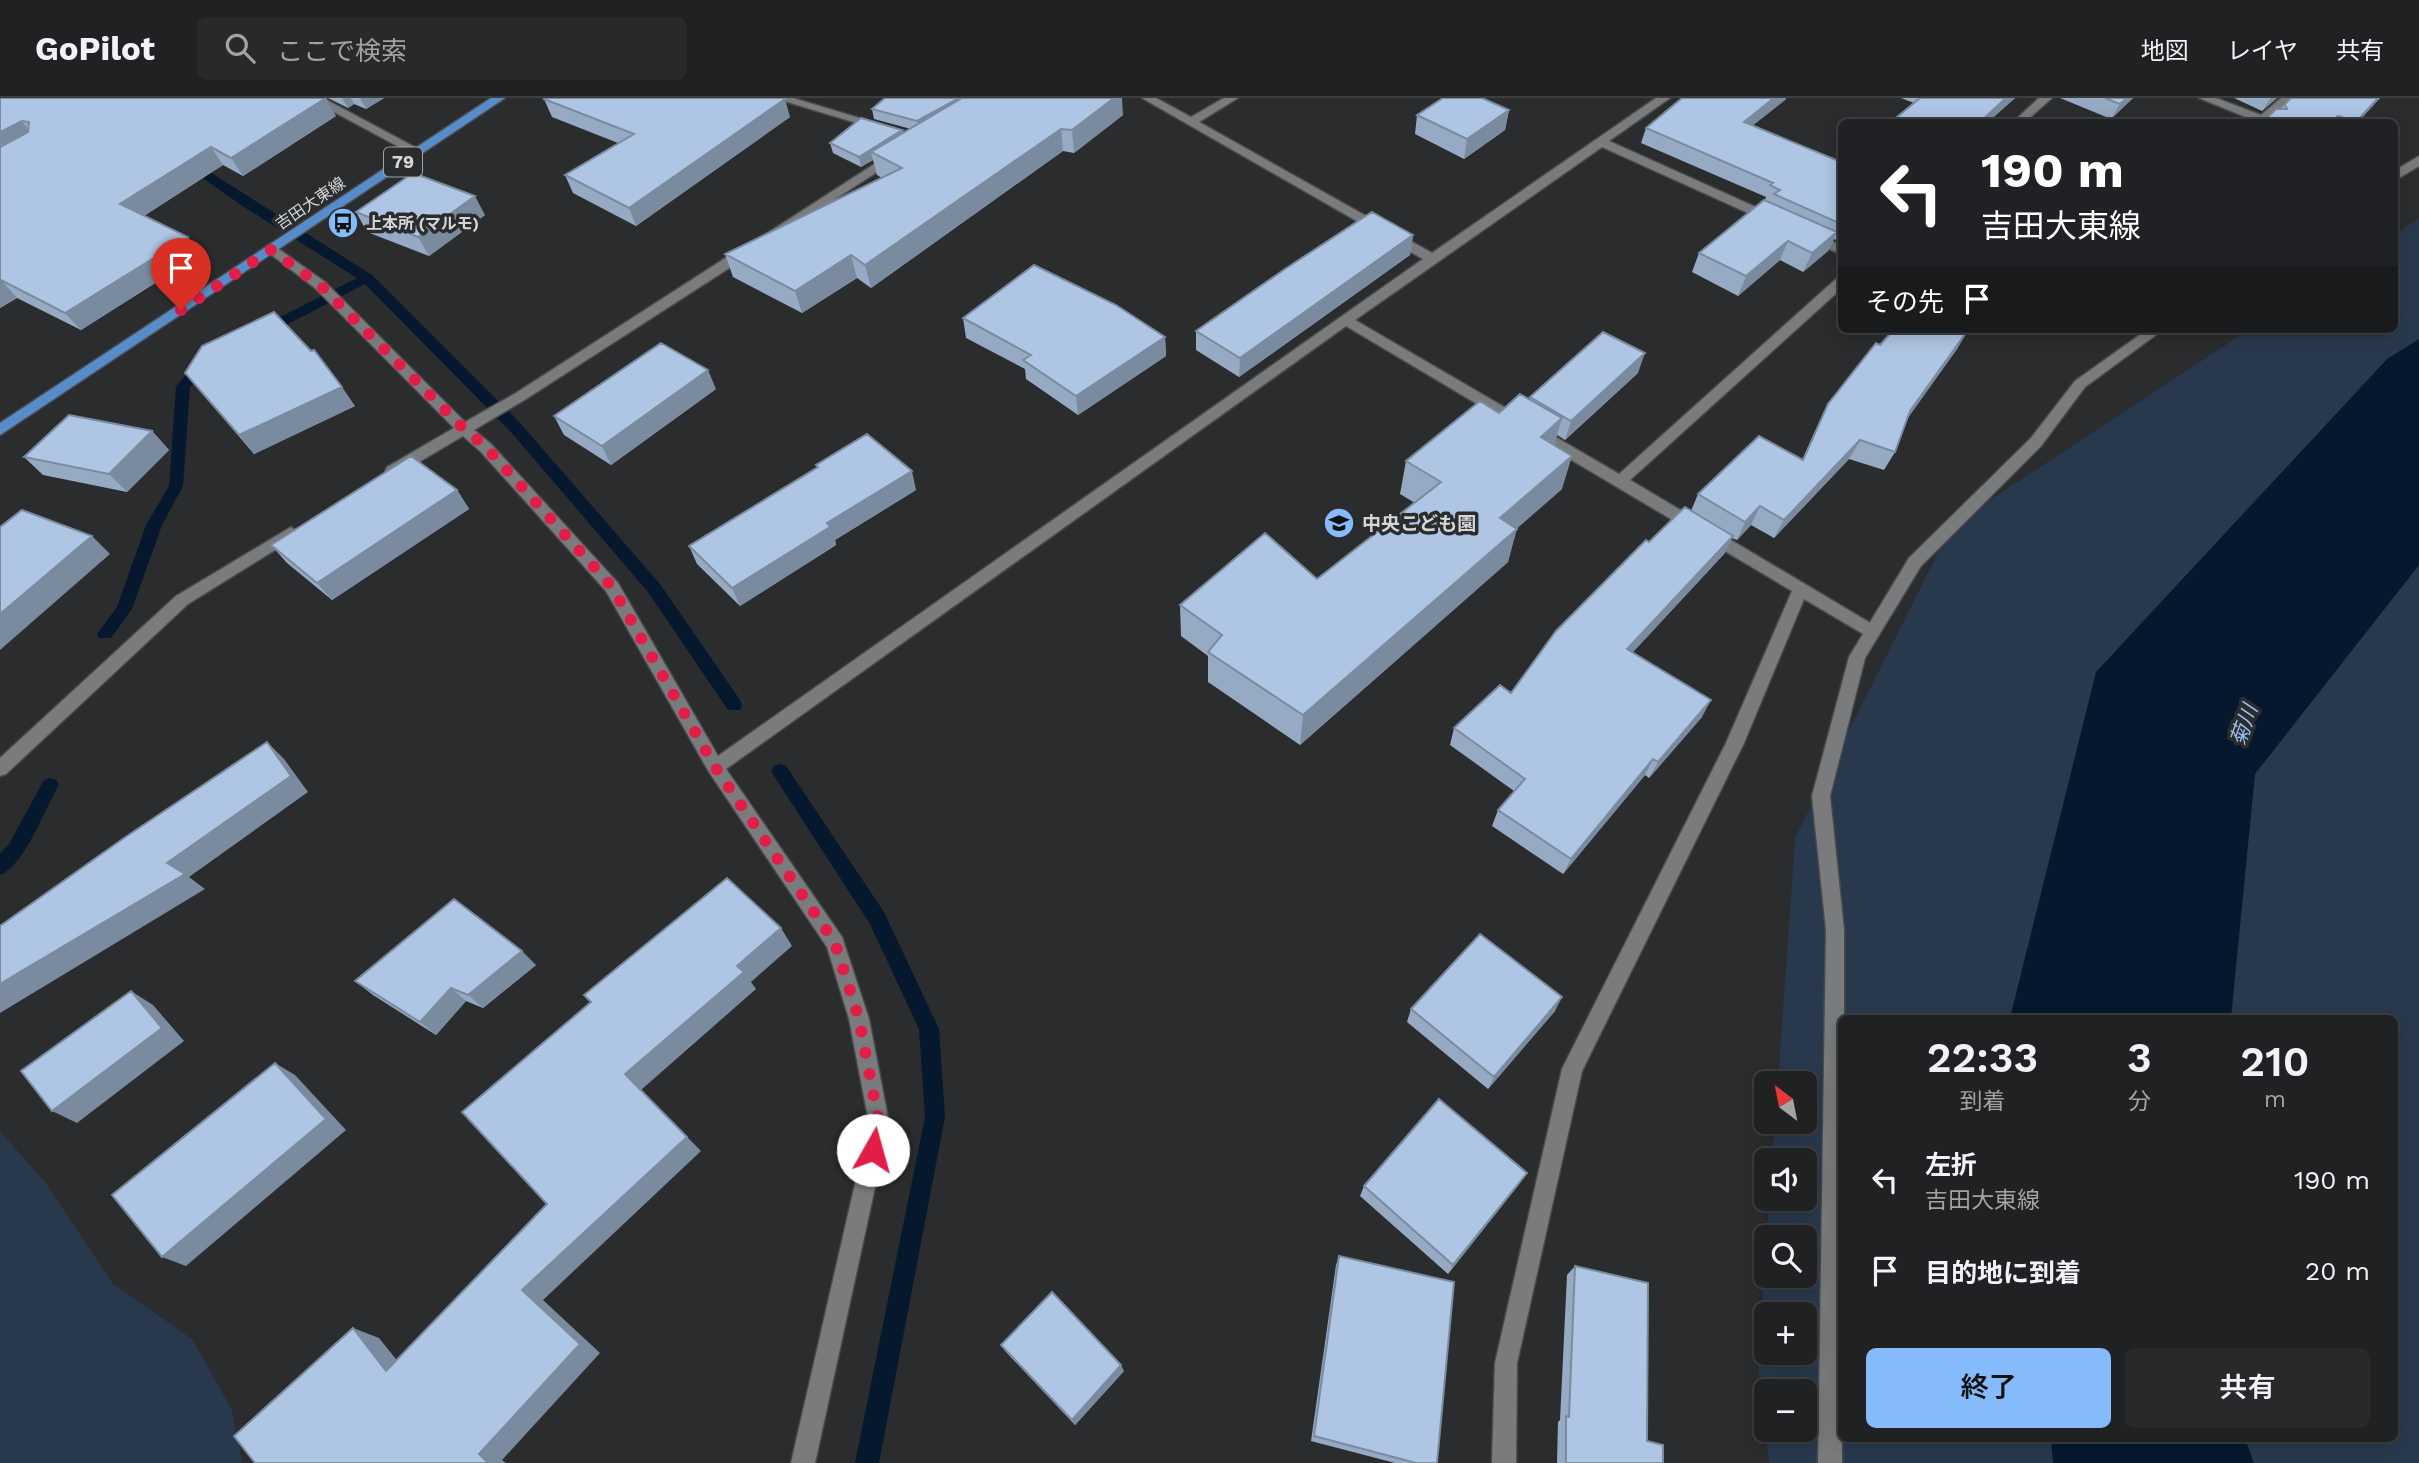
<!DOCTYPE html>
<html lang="ja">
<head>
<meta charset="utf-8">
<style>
	body { margin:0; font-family:"Work Sans","Noto Sans JP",sans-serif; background:#28292a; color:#f1f3f6; height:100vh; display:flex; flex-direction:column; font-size:26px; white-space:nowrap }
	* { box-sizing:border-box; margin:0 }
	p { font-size:23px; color:#a2a3a5 }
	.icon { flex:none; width:38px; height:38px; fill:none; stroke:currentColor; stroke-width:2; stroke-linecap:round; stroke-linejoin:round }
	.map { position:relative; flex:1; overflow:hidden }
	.panel { position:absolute; left:1838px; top:917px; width:560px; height:427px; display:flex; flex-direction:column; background:#202122; border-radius:10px; box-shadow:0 4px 18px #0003,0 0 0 2px #3d3e40 }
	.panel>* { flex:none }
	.banner { position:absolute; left:1838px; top:21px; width:560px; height:214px; border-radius:10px; box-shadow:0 4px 18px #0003,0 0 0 2px #3d3e40; background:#202124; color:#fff; overflow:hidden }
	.needle { width:46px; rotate:328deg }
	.buttons { position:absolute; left:1754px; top:973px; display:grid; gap:14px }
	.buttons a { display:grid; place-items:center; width:63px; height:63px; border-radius:10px; background:#202122; box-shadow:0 4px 18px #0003,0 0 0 2px #3d3e40; font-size:35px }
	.pin { position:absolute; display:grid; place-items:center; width:60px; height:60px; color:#fff; margin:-72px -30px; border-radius:50% 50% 50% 0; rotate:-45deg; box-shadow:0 0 7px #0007 }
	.pin .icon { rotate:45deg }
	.me { position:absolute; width:77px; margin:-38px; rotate:7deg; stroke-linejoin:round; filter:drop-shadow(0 0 5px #0008) }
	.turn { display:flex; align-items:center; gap:24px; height:147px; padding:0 28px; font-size:32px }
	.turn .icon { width:91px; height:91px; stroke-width:2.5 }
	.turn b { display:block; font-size:49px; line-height:60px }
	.then { display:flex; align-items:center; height:66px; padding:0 28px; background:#0003; gap:14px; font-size:26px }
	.eta { display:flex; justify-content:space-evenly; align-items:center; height:119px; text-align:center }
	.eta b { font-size:42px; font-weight:600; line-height:49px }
	.primary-button { display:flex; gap:14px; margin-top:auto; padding:14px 28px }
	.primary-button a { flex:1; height:80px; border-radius:10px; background:#86bbfb; color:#111; font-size:28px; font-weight:600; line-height:80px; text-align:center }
	.primary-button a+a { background:#28292a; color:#f1f3f6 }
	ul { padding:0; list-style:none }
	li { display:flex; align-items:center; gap:21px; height:91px; padding:0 28px }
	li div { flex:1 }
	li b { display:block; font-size:26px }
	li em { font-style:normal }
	header { display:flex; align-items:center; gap:42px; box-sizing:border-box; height:98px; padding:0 35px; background:#202122; border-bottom:2px solid #3d3e40 }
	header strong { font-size:33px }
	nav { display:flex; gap:38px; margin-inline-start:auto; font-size:24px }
	.search { width:490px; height:63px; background:#28292a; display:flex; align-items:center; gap:18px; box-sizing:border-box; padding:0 24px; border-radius:10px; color:#a2a3a5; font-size:26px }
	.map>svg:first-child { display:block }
</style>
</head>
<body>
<header>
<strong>GoPilot</strong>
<div class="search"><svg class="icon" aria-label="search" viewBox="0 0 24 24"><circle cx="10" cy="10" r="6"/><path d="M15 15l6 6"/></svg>ここで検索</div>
<nav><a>地図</a><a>レイヤ</a><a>共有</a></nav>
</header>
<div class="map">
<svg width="2419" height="1365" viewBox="0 0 2419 1365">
	<rect width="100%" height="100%" fill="#2a2c2e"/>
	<path fill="#29394d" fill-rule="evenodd" d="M2419,120V1365H1769L1758,1263L1766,1154V1178H1804V1139H1767L1769,1101H1804V1062H1772L1775,1024H1804V985H1778L1795,740L1952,427L2250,231H2394V137ZM1841,920H2394V1340H1841ZM1766,1216H1804V1255H1766ZM1766,1293H1804V1332H1766Z
		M0,1033L45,1084L113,1186L192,1241L231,1310L242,1365H0Z"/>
	<path fill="#06182d" d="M2419,241V467L2255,676L2231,920H2010L2096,574L2387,261Z
		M2051,1341H2245L2254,1365H2053Z"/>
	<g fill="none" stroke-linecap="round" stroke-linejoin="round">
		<path fill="#06182d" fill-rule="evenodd" d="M188,60L372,177L520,325L660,486L740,602L742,607L740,612H728L648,494L510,333L365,186L269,236H259V230L357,180L244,109L184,67L182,64Z
			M206,259L213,264L190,289L183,388L162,427L132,511L111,540H99L97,536L117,509L146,427L169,388L176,288L201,261Z
			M780,666L786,668L884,814L939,931L945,1019L879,1365H855L925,1019L919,931L870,826L774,678L771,673L774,668Z
			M50,680L56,682L59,687L56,692C44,714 23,769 0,777V756L9,746L44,682Z"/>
		<g stroke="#494a4c" stroke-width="3">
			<path id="service" d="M2419,58V68L2394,83V73Z
				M2148,231H2164L2085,289L2041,348L1921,468L1865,560L1830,698L1844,832V920H1841L1842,1365H1818L1826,832L1812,698L1849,559L1909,460L2031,340L2075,283Z"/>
		</g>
		<g stroke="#494a4c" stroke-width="3">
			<path id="minor" d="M308,0H323L424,54L414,57Z
				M774,0H793L926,40L916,43Z
				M1142,0H1156L1191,19L1224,0H1238L1199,24L1432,155L1656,0H1670L1609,43L1778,119V125H1770L1602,49L1355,222L1619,376L1836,181L1841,180V191L1630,382L1877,529L1879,533L1871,539L1865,537L1804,501L1744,645L1582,973L1517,1265L1516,1365H1492L1495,1265L1562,971L1726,645L1792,493L1346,228L726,671L842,839L869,921L889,1025L815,1365H791L869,1025L849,921L827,849L709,674L606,493L481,354L463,338L397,377H387L385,373L387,369L454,330L315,190L265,152L271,148L276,149L325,184L465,324L516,295L741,150H751V156L526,301L474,332L491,346L618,485L718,658L1423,161Z
				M2039,0H2052L2025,24H2013Z
				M2199,0H2216L2261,17L2281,0H2294L2270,21L2274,24H2258Z
				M893,54L899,58L897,61L774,141L769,142L763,138Z
				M1812,135L1841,147V156L1807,142L1806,139Z
				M291,429L299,435L296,439L188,506L6,676L0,678V660L176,498Z"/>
		</g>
		<g stroke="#494a4c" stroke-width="3">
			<path id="primary" d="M491,0H505L0,337V325Z"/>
		</g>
		<use href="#service" fill="#797b7d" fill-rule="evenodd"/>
		<use href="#minor" fill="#797b7d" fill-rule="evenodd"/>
		<use href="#primary" fill="#558cc9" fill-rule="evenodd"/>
	</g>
	<path fill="#96aac3" d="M0,0L336,18L243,78L223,67L144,118L201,156L81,232L17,200L0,210Z
		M328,0H384L366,11L354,6L348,10Z
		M1682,0H1786L1785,2L1753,27L1841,64V143L1840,144L1834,141L1828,153L1803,174L1780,162L1738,198L1692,174L1699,155L1765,102L1766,99L1641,45L1646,30Z
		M1901,0H2015L1988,24H1891L1914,5Z
		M2060,0H2133L2111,21Z
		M2234,0H2277L2262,13Z
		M2380,0L2358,24H2263L2281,11L2285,6Z
		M544,1L790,19L636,128L573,95L565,77L618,45L552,19Z
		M872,11L1123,17L1074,55L1063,53L871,190L857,180L802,215L733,179L725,156L882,80L877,77L873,62L861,69L833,55L830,45L902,32L903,36L911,31L874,21Z
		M1509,12L1505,32L1464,61L1415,36L1417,17Z
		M356,114L485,117L429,158L367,134Z
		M1413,137L1410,157L1239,279L1196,252V233Z
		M963,220L1165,239L1166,258L1078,317L1026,281L1025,271L966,240Z
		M1968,232L1957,251L1907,321L1895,354L1884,372L1849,361L1774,440L1751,427L1737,442L1732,440L1724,456L1633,554L1702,619L1649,680L1645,677L1563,776L1492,728L1498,712L1514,693L1450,647L1454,630L1511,595L1649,444L1691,413L1698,396L1802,362L1828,306L1880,247Z
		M185,275L355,308L254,356Z
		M1638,275L1565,342L1557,337L1554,347L1562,391L1516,431L1508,464L1300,647L1208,584V558L1181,538L1180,507L1317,481L1415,405L1400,396L1406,363L1499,315L1529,301L1530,299Z
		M716,291L611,367L564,337L554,318Z
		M152,333L169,352L127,394L43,377L24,359Z
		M816,367L916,392L835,442L836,447L740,508L697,466L689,448L817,370Z
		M457,392L469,411L332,502L287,465L271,447Z
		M536,867L483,910L466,903L436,937L373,897L355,883Z
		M1411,911L1555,913L1488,991L1407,924Z
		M1520,1085L1448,1176L1360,1098L1364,1088Z
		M1339,1158L1437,1365H1395L1311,1343L1336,1167Z
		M1575,1168L1647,1343L1663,1365H1557L1558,1324L1560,1322L1567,1177Z
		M1001,1247L1124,1273L1075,1327L1006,1254Z"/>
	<path fill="#7a8b9f" d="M326,0L336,18L243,78L231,60Z
		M342,0H351L354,6L348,10Z
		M360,0H384L366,11Z
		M959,0H971L919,33L917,23Z
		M1114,0H1122L1123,17L1074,55L1072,32Z
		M1774,0H1786L1785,2L1738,39L1744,24Z
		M2006,0H2015L1988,24H1980Z
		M2127,0H2133L2111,21L2120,6Z
		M2271,0H2277L2262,13Z
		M2378,0H2380L2358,24H2356Z
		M785,1L790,19L636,128L629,110Z
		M1509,12L1505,32L1464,61L1467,41Z
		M22,23L36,41L0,60V34Z
		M1061,31L1063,53L871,190L865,167Z
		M902,32L904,42L871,54L873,62L861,69L859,59Z
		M211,49L223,67L134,124L120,106Z
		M475,98L485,117L429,158L418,139Z
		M1837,134L1828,153L1803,174L1812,155Z
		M1413,137L1410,157L1239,279L1240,260Z
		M188,139L201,156L81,232L65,215Z
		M1788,143L1780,162L1738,198L1746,178Z
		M851,157L857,180L802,215L795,193Z
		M1,182L17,200L0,210V183Z
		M1968,232L1957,251L1899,332L1910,313Z
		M1165,239L1166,258L1078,317L1076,298Z
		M1645,255L1638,275L1565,342L1571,323Z
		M708,272L716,291L611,367L602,348Z
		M342,289L355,308L254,356L239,337Z
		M1562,320L1552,354L1541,339Z
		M152,333L169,352L127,394L109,376Z
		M1860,342L1849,361L1774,440L1784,422Z
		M1572,358L1562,391L1491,453L1500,420Z
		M912,373L916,392L835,442L836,447L740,508L732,490L827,425Z
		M457,392L469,411L332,502L317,485Z
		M1760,408L1751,427L1737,442L1745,424Z
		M1517,431L1508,464L1300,647L1303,617Z
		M92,438L110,456L0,552V516Z
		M1733,438L1724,456L1620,568L1627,551Z
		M1711,602L1702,619L1649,680L1658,664Z
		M267,644L284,661L308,694L189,779L205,791L0,915V886L167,765Z
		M1653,661L1645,677L1563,776L1571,761Z
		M781,830L792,848L751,884L756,891L641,992L701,1053L543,1202L600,1255L502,1362L506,1365H488L479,1356L522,1192L625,976L737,868Z
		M522,853L536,867L483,910L468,897Z
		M451,890L466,903L436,937L420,924Z
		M131,893L153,907L184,943L77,1025L52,1013Z
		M1562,899L1555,913L1488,991L1494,979Z
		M275,965L295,977L346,1032L186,1168L162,1159Z
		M1527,1075L1520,1085L1448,1176L1453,1167Z
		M353,1230L379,1240L412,1281L386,1273Z
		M1121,1267L1124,1273L1075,1327L1072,1322Z"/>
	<path fill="#aec6e3" stroke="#7a8b9f" stroke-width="2" d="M0,0H326L231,60L211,49L120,106L188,139L65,215L1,182L0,183V49L28,34L29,24L22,23L0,34Z
		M545,0H782L785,1L629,110L565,77L634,36L544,1Z
		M885,0H959L917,23L872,11Z
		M962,0H1114L1072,32L1061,31L865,167L851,157L795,193L725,156L902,70L871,54Z
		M1443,0H1482L1509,12L1467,41L1417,17Z
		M1682,0H1774L1744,24L1841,64V126L1774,96L1780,92L1770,87L1773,85L1646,30Z
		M1920,0H2006L1980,24H1891Z
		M2105,0H2127L2120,6Z
		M2291,0H2378L2356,24L2338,18L2331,24H2263L2276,11H2287L2285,6Z
		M861,20L902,32L859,59L830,45Z
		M413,75L475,98L418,139L356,114Z
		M1764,102L1837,134L1812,155L1788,143L1746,178L1699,155Z
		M1372,114L1413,137L1240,260L1196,233L1285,171Z
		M1034,167L1116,207L1165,239L1076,298L1023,262L1031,257L963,220Z
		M274,214L311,253L314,252L342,289L239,337L185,275L202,248Z
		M1894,231L1968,232L1910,313L1895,354L1860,342L1784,422L1760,408L1745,424L1698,396L1759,338L1803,362L1828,306L1876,245L1880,247Z
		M1603,234L1645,255L1571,323L1530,299Z
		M661,245L708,272L602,348L554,318Z
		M1520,296L1562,320L1541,339L1572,358L1500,420L1517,431L1303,617L1208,554L1222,537L1180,507L1265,435L1317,481L1441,384L1406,363L1480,303L1499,315Z
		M69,317L152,333L109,376L24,359Z
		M867,336L912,373L827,425L830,429L732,490L689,448L818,369L816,367Z
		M411,358L457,392L317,485L271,447Z
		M1685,409L1733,438L1627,551L1711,602L1658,664L1653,661L1571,761L1498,712L1525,681L1454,630L1500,587L1511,595L1556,533L1646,442L1649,444Z
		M22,412L92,438L0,516V429Z
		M267,644L291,678L167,765L185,776L0,886V828L124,740Z
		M727,780L781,830L737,868L744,874L625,976L687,1039L522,1192L580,1246L479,1356L488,1365H255L234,1338L353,1230L386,1273L547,1106L462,1014L591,904L584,897Z
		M454,801L522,853L468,897L451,890L420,924L355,883Z
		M1480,836L1562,899L1494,979L1411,911Z
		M131,893L162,930L52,1013L21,973Z
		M275,965L326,1021L162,1159L112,1097Z
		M1439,1001L1527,1075L1453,1167L1364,1088Z
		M1339,1158L1454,1184L1437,1365H1416L1314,1338Z
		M1575,1168L1648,1185L1647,1343L1663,1347V1365H1566V1318L1569,1319Z
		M1052,1194L1121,1267L1072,1322L1001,1247Z"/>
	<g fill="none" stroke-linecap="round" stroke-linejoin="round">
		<path stroke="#e11d48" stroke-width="12" stroke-dasharray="0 21.6" d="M181,212L271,152L320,187L463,330L486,349L612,489L715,669L835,845L859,921L879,1026L873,1052"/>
	</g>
	<defs>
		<g id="bus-disc" transform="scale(1.575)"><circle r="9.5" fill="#86bbfb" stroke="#2a2c2e"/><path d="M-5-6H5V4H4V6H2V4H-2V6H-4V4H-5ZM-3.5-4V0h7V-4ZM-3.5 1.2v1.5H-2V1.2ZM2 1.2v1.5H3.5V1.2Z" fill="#111"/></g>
		<g id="school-disc" transform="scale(1.575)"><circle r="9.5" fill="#86bbfb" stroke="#2a2c2e"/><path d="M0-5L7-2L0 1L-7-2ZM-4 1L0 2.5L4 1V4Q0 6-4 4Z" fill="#111"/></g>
	</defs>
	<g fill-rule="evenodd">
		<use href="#bus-disc" x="343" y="125"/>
		<use href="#school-disc" x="1339" y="425"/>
	</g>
	<g text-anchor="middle" stroke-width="7" stroke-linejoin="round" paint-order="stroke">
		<g font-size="16" fill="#d5d6d8" stroke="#2a2c2e">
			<text transform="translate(310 105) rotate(-34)" y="6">吉田大東線</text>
		</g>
		<g font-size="16" font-weight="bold" fill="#d5d6d8" stroke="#2a2c2e" text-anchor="start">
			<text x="366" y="131">上本所 (マルモ)</text>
		</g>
		<rect fill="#2a2c2e" stroke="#a2a3a5" stroke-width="2" x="384" y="49.5" width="38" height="29" rx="5"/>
		<g font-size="18" font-weight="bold" fill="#d5d6d8">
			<text x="403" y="70">79</text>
		</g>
		<g font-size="19" font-weight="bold" fill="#d5d6d8" stroke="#2a2c2e" text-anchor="start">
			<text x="1362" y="432">中央こども園</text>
		</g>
		<g font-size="21" font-style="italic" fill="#9bc1f0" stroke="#2a2c2e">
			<text transform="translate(2244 627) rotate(-70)" y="7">菊川</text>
		</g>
	</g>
</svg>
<div class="buttons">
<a><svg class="needle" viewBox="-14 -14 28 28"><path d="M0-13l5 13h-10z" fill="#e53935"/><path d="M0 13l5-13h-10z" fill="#a2a3a5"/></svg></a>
<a><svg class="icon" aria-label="sound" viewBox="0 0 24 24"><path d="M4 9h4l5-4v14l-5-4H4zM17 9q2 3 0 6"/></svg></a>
<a><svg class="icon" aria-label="search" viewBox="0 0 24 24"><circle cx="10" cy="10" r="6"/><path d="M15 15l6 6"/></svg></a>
<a>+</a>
<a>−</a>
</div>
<div class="pin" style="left:181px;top:212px;background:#d93025"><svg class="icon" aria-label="arrive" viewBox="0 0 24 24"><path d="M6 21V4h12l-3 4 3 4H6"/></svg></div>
<svg class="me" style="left:873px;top:1052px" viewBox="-20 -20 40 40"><circle r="19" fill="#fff"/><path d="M0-13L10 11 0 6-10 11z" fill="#e11d48"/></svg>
<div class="banner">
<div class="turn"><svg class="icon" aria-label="left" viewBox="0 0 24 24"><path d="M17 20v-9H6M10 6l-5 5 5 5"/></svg><div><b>190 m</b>吉田大東線</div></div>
<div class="then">その先<svg class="icon" aria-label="arrive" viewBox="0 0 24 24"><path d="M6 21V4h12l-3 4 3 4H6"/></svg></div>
</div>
<section class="panel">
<div class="eta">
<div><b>22:33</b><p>到着</p></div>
<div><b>3</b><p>分</p></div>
<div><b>210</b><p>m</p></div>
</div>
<ul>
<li><svg class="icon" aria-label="left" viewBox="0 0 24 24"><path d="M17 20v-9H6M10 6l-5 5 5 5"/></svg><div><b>左折</b><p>吉田大東線</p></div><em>190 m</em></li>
<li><svg class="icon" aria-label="arrive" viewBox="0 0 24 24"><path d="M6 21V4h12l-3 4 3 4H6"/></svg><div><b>目的地に到着</b></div><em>20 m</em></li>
</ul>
<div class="primary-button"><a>終了</a><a>共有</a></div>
</section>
</div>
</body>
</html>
